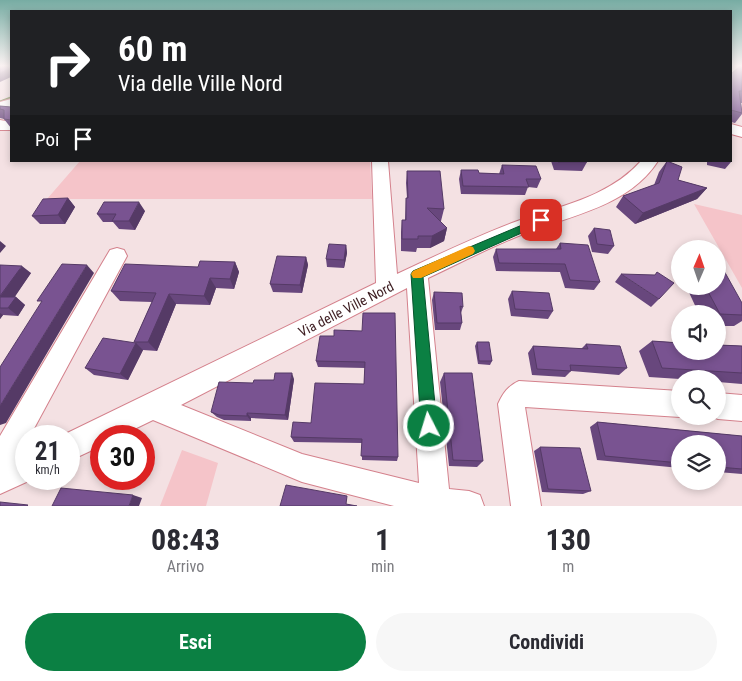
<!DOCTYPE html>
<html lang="it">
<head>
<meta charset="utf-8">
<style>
	body { margin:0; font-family:"Roboto Condensed",sans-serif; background:#f7f7f7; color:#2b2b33; height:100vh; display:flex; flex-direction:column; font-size:19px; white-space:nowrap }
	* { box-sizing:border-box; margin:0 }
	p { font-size:16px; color:#7c7c81 }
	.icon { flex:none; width:28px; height:28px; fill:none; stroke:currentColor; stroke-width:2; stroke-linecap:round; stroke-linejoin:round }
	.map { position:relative; height:506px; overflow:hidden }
	.drawer { display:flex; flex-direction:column; background:#fff; flex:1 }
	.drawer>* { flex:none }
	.guide { position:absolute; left:10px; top:10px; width:722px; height:152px; border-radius:0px; box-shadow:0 2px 8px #0003; background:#202124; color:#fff; overflow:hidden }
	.needle { width:32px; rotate:2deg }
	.controls { position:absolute; left:671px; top:240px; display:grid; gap:10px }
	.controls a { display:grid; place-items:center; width:55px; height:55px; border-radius:50%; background:#fff; box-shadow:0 2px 8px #0003; font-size:25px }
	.speed { position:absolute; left:15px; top:425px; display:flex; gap:10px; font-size:25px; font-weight:700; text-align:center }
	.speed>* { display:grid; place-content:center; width:65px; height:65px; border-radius:50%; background:#fff; box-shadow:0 2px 8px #0003; line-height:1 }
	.speed small { font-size:12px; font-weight:400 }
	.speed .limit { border:8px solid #d22; background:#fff; color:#111 }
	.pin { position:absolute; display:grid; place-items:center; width:42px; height:42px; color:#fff; margin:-21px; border-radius:10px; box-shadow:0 2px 8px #0006 }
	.me { position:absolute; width:55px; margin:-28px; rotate:355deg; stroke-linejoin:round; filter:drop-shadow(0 0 4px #0008) }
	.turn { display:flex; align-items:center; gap:18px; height:105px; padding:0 25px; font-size:22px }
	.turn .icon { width:65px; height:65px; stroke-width:2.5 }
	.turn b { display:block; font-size:35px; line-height:42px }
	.then { display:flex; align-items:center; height:48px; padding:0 25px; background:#0003; gap:10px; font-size:19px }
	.eta { display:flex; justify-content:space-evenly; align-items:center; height:85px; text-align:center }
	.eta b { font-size:30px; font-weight:700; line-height:35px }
	.primary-button { display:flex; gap:10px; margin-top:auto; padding:10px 25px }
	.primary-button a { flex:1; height:58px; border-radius:30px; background:#0b8043; color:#fff; font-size:20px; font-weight:700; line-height:58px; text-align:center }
	.primary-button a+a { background:#f7f7f7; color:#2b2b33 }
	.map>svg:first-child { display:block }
</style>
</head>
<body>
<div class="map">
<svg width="742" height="506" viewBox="0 0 742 506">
	<rect width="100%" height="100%" fill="#f4e1e3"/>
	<path fill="#f5c4c9" d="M80,161H370L372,199H47Z
		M694,204L742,215V288Z
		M182,450L218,463L206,506H160Z"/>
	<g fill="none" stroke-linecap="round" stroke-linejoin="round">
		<path stroke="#5f7934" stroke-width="3" d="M0,102L11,98"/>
		<g stroke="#d4818c" stroke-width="2">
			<path id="minor" d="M11,99V108L0,111V102Z
				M0,120L11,122V130H0Z
				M731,124L742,127V137L731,134Z
				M372,161H388L397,274C435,256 473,238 512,223C557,206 607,199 641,161H658C629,206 572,215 526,233C492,246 460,263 428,278L449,489L469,491L480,495L484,506H394L302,482L153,420L120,436H101V446L69,461V436H61L376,283ZM407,288L419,483L302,454L181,405Z
				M117,248L124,250L127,256L30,436H26V443L19,456L26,453V479H33L0,494V436L110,250Z
				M519,381L680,391V416H682L680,417L525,407L541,506H511L498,404C503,393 508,386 519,381Z
				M718,393L742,395V421L718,419L711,416H718Z"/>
		</g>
		<use href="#minor" fill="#fff" fill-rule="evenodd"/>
	</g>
	<path fill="#68477d" d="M742,66V103H741L742,114L735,123L731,122V74Z
		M0,106L11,107V128L4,119L0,118Z
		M551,161H587V162L582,171L554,170Z
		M667,161L678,180L707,188L697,199L635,224L616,207L623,196L654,185L659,172Z
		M707,161H731V162L725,169L707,165Z
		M502,165L541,179L537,188L528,187L525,195L461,194L459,179L461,170L479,173L499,174Z
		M407,171L444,209L441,221H440L447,228L444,241L430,248H417L416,252L401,251V232L402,220H405L406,198H407L406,183Z
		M68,198L75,207L65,224H40L32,216Z
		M145,211L135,230L119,229L113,222H103L97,214Z
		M594,228L614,246L608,254L592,252L588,236Z
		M560,243L600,282L594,290L565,288L560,272L496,271L493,257L496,249H556Z
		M346,245L347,253L344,268L327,267L326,259Z
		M306,257L308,265L302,293L273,292L270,284Z
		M235,262L239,272L234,289L216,288L210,305L176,304L157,351L143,350L128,380L94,375L85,368L136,343L134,342L152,302L120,301L111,291L198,267Z
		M0,265L31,273L14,297H16L25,305L18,316L3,315L0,319Z
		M680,265V274L677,268Z
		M621,274L659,299L651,307L615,282Z
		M686,286H718L742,303V321L734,326H718V314H699Z
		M512,291L553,311L548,319L511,316L508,299Z
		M434,292L463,307L461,313L462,323L460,330H435L432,300Z
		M362,331L398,457L397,461L362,460V443L294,442L291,437L364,384L365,368L318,367L316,361L334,336Z
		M652,341L742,346V384L718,382V379H680L649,377L639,351Z
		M477,342L492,361L490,365L478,364L475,346Z
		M586,344L627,368L619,375L571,371L565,377L532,375L528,353L533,346L581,349Z
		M444,373L483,461L477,467L449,466L440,382Z
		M294,379L288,420L251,418V421L224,420L217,417L211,412L274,380Z
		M597,422L742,436V474L718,472V444H680V468L597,460L590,427Z
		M540,447L591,491L583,494L542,492L534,451Z"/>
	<path fill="#553a66" d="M11,68V77L0,82V73Z
		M707,188L697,199L635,224L643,213Z
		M68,198L75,207L65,224L58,215Z
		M139,202L145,211L135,230L129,221Z
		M447,228L444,241L430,248L432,236Z
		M0,241L6,246L0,253Z
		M346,245L347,253L344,268V260Z
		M306,257L308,265L302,293L300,285Z
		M235,262L239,272L234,289L230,279Z
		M87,265L94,273L6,423L0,425V406Z
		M22,266L31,273L10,304L0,297Z
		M210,278L216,288L210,305L204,296Z
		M169,294L176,304L157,351L148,342Z
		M16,297L25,305L18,316L8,308Z
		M0,313L3,315L0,319Z
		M136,343L143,350L128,380L120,374Z
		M292,373L294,379L288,420L285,415Z
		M247,413L251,418V421L247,416Z
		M133,495L142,498L139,506H129Z"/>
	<path fill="#795391" stroke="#553a66" d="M0,66H11V68L0,73Z
		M740,66H742V91H739L742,113L731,110V74Z
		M0,106L11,107V120L4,119V110L0,109Z
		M558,161H587V162H558Z
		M667,161L682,167L678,180L707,188L643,213L623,196L659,183Z
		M502,165L536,166L541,179H526L529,187L463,186L461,170H478L479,173L504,174Z
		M407,171H440L444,209L427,208L447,228L432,236H418V239H402V220H406V198H408Z
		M68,198L58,215L32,216L43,199Z
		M104,202H139L129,221H112L116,214H97Z
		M594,228L610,230L614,246L597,244Z
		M560,243L588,245L600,282L570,280L565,264L499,263L496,249H561Z
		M329,244L346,245L344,260L326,259Z
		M277,256L306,257L300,285L270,284Z
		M718,260L742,303V315L720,314L705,286H718Z
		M200,261L235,262L230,279L210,278L204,296L169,294L148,342H134L156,293L111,291L125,264L198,267Z
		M62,264L87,265L0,406V367L42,301H37Z
		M0,265L22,266L0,296Z
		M657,272L674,283L659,299L621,274L655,275Z
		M512,291L549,293L553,311L515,309Z
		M434,292L462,293L463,307L460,306L462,323H437Z
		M0,297H16L8,308H0Z
		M363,313H395L398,457L361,456L362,439L291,437L293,422L311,423L315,383L364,384L365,362L316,361L320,336H334V330L362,331Z
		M103,338L136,343L120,374L85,368Z
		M652,341L680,343V351H718V345L742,346V373L662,368Z
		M477,342H489L492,361H479Z
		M586,344L620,346L627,368L570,365L571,371L537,369L533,346L588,349Z
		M275,373H292L285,415L247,413V416L219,415L211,412L219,382L253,383L254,380H274Z
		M444,373H472L483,461L453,460Z
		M597,422L742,436V469L718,467V444H680V463L605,456Z
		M540,447L580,448L591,491L548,489Z
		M286,485L347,496L346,504L357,506H280Z
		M61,488L133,495L129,506H52Z
		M0,502L28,505L27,506H0Z"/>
	<linearGradient id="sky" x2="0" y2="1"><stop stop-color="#77aca3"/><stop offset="0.48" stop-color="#faf2f2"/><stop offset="1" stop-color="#faf2f2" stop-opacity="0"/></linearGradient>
	<rect width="742" height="137" fill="url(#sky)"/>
	<path fill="#0b8043" stroke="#07532c" d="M541,217L544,218L546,220L544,223L423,277L437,426L434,431L429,434L424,431L421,426L411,274L413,271Z"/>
	<path fill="#f59e0b" d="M469,246L473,247L475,251L473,254L421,278H413L411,274L413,271Z"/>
	<g text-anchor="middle" stroke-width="5" stroke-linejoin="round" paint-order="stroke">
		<g font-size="14" fill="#3d1d21" stroke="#fff">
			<text transform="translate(346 309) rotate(-27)" y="5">Via delle Ville Nord</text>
		</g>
	</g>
</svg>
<div class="controls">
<a><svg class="needle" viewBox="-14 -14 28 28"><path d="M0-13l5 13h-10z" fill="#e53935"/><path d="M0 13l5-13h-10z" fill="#7c7c81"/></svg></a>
<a><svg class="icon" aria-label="sound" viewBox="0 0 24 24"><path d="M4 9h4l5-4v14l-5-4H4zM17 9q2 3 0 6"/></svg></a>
<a><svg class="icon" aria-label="search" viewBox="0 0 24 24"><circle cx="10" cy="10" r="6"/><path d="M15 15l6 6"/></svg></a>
<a><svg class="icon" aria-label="layers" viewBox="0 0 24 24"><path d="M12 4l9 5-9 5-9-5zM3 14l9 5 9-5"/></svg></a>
</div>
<div class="speed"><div>21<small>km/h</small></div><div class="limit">30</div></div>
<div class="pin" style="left:541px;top:220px;background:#d93025"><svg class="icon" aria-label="arrive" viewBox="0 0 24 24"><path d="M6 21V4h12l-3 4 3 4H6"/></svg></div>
<svg class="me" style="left:429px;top:426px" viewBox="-20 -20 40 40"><circle r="17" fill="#0b8043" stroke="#fff" stroke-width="3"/><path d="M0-11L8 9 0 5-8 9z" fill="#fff"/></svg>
<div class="guide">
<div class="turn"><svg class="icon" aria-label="right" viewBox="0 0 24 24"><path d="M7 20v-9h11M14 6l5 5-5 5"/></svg><div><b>60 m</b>Via delle Ville Nord</div></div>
<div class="then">Poi<svg class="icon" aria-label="arrive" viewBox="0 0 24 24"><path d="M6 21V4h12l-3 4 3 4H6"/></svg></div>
</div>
</div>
<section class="drawer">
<div class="eta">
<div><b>08:43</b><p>Arrivo</p></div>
<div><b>1</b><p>min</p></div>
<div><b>130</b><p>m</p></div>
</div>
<div class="primary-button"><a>Esci</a><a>Condividi</a></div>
</section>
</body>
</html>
